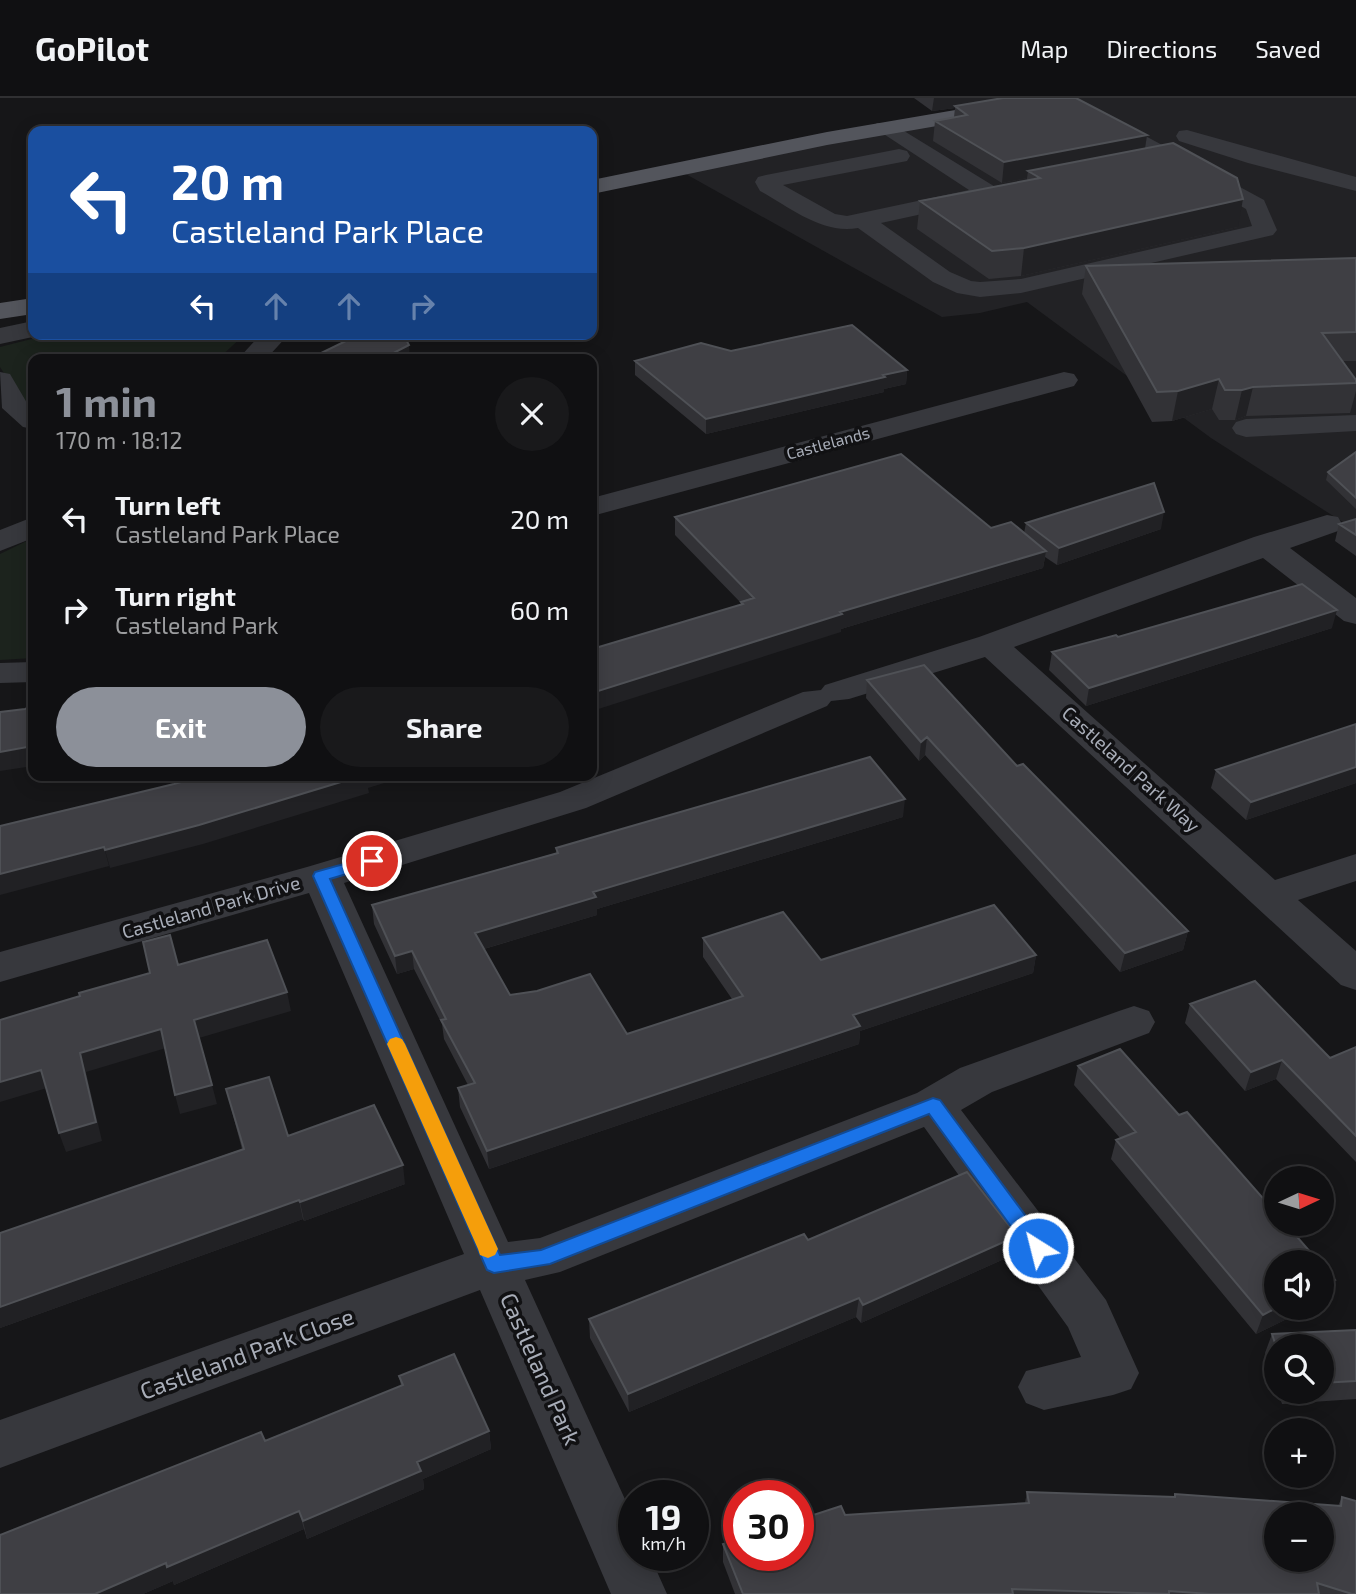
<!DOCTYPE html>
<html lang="en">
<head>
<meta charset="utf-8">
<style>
	body { margin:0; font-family:"Exo 2",sans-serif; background:#19191b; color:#f1f3f6; height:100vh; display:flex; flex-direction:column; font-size:26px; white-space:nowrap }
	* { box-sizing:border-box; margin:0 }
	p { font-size:23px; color:#9c9d9f }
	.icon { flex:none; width:38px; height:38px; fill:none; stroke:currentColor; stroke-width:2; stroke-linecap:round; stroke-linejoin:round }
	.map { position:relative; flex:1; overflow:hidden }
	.side { position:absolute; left:28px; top:256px; width:569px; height:427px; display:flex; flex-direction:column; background:#101012; border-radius:14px; box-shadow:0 4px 18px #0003,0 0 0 2px #303032 }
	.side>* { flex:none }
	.guide { position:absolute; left:28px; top:28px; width:569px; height:214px; border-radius:14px; box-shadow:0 4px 18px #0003,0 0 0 2px #303032; background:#1a4fa0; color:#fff; overflow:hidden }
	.needle { width:46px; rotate:86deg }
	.buttons { position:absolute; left:1264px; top:1068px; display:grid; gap:14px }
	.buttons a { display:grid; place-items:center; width:70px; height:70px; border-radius:50%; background:#101012; box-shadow:0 4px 18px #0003,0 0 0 2px #303032; font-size:35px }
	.speed { position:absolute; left:618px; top:1382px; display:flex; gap:14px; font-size:35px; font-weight:700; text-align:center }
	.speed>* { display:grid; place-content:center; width:91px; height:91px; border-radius:50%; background:#101012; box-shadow:0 4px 18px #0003,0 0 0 2px #303032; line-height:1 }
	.speed small { font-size:18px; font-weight:400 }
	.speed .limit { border:10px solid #d22; background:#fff; color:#111 }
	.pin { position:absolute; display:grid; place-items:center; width:60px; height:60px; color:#fff; margin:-30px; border:4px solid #fff; border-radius:50%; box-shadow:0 2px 7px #0007 }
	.me { position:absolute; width:77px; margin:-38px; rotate:324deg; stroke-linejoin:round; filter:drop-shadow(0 0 5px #0008) }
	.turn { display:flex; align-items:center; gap:24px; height:147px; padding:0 28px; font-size:32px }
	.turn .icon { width:91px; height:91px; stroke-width:2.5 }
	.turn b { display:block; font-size:49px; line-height:60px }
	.lanes { display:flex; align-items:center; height:66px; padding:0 28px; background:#0003; justify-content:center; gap:35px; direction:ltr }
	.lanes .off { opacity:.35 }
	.round { display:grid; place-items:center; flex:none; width:74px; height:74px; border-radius:37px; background:#19191b }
	.headline { display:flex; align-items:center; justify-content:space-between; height:119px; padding:0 28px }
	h1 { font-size:42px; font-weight:700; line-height:52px; color:#8c9099 }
	.primary-button { display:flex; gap:14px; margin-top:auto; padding:14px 28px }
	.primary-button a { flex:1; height:80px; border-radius:42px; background:#8c9099; color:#fff; font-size:28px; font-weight:700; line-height:80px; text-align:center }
	.primary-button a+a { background:#19191b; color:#f1f3f6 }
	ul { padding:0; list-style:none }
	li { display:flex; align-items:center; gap:21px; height:91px; padding:0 28px }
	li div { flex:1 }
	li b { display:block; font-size:26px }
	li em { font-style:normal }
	header { display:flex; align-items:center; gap:42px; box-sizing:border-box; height:98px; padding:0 35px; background:#101012; border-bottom:2px solid #303032 }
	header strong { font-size:33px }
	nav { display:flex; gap:38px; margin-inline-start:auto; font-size:24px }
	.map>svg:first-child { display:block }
</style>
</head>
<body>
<header>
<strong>GoPilot</strong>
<nav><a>Map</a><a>Directions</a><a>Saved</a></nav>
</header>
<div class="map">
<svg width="1356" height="1496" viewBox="0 0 1356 1496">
	<rect width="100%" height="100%" fill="#161618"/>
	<path fill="#222225" d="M1065,0H1356V426L1349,428L1211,340L1027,204L980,215L942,219L675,70Z"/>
	<path fill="#1c231d" d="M51,236H245L218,261H33V312L25,308L0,269V249Z
		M33,440V560L0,562V456Z"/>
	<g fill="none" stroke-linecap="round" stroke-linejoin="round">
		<path fill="#37383d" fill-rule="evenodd" d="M1101,14L1264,102L1277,132L1273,137L1021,195L980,199L957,195L933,184L858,130C823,137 789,109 760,93L755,84L758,79L766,77L899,51L907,53L910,58L907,63L783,87L835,116L847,118L969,92L873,29L877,25H891L997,90L1000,95L997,100L989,102L980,99L977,104L881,125L950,174L971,183L980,184L1021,181L1252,128L1246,111L1094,24L1091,20L1094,16Z
			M1187,32L1356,79V93L1248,65L1179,43L1176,38L1179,33Z
			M33,223V236L42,237L0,246V230Z
			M261,236H289L266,261H238Z
			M0,274L10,276L27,305L33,310V331L23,329L2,310Z
			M1064,274L1074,276L1078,282L1074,288L592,418V400Z
			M1356,317V333L1246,339L1236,336L1232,330L1236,324L1246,321Z
			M1327,417L1338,419L1342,426L1338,433L1290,450L1356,500V526L1344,523L1263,460L1014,549L1275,782L1356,756V783L1298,802L1356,853V892L1341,887L985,559L849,601L831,603L827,608L586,710L344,785L508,1144L540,1140L917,995L960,970L1119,913L1134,908L1149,913L1155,924L1149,935L992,994L961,1012L1106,1202L1139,1275L1131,1291L1113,1297L1044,1312L1026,1305L1018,1289L1026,1273L1081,1259L1068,1229L924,1029L560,1174L525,1182L634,1421V1458H650L667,1496H611L480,1192L0,1370V1322L464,1156L309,795L0,884V854L307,769L560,694L803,594L821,592L825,587L979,539L1254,439Z
			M33,419V440L0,453V432Z
			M33,564V584L0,585V565Z"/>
		<path fill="#53555c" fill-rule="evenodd" d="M1025,0H1075L1072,4L1065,6L827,47L592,96V82L827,34Z
			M33,200V216L0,221V205Z"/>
	</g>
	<path fill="#323236" d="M914,0H1076L1147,37L1145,50L1238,129L1021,178L989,181L917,131L920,103L1027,82V80L1002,85L933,43L935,23L954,19L955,10L932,13Z
		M1356,160V263H1342L1356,282V293L1350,315L1246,318L1235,322H1219L1212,311L1172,323L1152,324L1082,196L1086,168Z
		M731,253L907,272L906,286L884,291V294L706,336L635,277V263Z
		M1356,354V411L1326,382L1328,374Z
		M675,419L991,430L1024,435L1026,425L1161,431L1057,467L1045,459L1043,470L841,531V534L741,507V505L675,437Z
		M1356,421V458L1335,443L1339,426Z
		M1332,530L1086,608L1049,572L1052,554L1118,539Z
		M867,582L1017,668L1188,833L1183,852L1120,874L925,657L919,663L866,600Z
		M1356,626V685L1246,722L1211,690L1216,672Z
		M903,719L597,811V817L484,851L510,897L627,936L732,901L703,859V840L821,862L1036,857L1033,875L860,933L859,946L489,1071L460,1009L458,990L468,987L444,941L442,926L414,871L397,876L374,826L372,807L556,755V750Z
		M1190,906L1330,960L1356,949V1064L1276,981L1245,993L1185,925Z
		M1120,951L1276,1209H1311L1256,1236L1111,1061L1116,1042L1120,1040L1074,987L1078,968Z
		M226,991L288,1038L405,1086L304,1123L303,1121L0,1230V1135L242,1051Z
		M1017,1138L1013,1157L861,1225L856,1219L629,1314L590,1240L589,1221L808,1142Z
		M1356,1232V1301L1282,1306L1278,1293H1321V1248H1276V1287L1265,1255L1272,1236Z
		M399,1278L489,1333L491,1351L423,1381L424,1391L307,1441L304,1431L174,1487L173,1483L143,1496H0V1435L1,1437L265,1343L401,1288Z
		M1027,1394L1174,1399L1175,1396L1338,1408L1342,1399L1356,1496H735L723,1464V1446L1025,1405Z"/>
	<path fill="#212124" d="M934,0H1015L955,8V10L932,13Z
		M1147,37L1144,57L1028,73L1027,80L1002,85L1004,64Z
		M1243,101L1238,129L1021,178L1024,150Z
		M409,247L410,261H382Z
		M907,272L906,286L884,291V294L706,336V321Z
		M1219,281L1212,311L1172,323L1178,293Z
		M1253,289L1246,318L1235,322L1242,292Z
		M1164,414L1161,431L1057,467L1059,450Z
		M1046,453L1043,470L841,531V534L592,613V595L840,514Z
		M1337,512L1332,530L1086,608L1089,590Z
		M927,639L925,657L919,663L921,644Z
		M33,648V668L0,673V654Z
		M1356,669V685L1246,722L1251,704Z
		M364,677H410L368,690L369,695L203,746L110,770L105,752Z
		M905,701L903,719L597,811V817L477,853L475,835L593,794Z
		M104,749L109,768L0,797V776Z
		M1188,833L1183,852L1120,874L1125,855Z
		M412,853L414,871L397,876L395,858Z
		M1036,857L1033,875L860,933L859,946L489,1071L487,1053L853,917Z
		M287,894L291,913L199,940L194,922Z
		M161,931L166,950L86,974L102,1043L66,1054L59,1035L80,955Z
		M1282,962L1276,981L1245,993L1251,974Z
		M41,972L47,990L0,1004V984Z
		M212,987L217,1006L180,1016L175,997Z
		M403,1067L405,1086L304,1123L300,1104Z
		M299,1102L303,1121L0,1230V1209Z
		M1017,1138L1013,1157L861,1225L863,1207Z
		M1335,1182L1328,1201L1321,1204V1189Z
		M859,1200L856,1219L629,1314L628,1296Z
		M1278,1209H1311L1256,1236L1263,1217Z
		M489,1333L491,1351L423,1381L424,1391L307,1441L303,1423L417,1364Z
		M299,1413L304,1431L174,1487L173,1483L143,1496H95L166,1465Z"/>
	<path fill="#3f3f44" stroke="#4f5156" stroke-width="2" fill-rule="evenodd" d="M1003,0H1076L1147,37L1004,64L935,23L967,17L955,8Z
		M1173,45L1237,80L1243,101L1024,150L992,153L920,103L1040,80L1028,73Z
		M1356,160V234L1322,235L1356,282V285L1253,289L1242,292H1225L1219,281L1178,293L1157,294L1086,168Z
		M852,227L907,272L883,277L885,279L706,321L635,263L701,245L731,253Z
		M360,236H403L409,247L382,261H309Z
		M1356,354V400L1328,374Z
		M901,356L991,430L1011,424L1046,453L840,514L842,516L592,595V551L743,506L741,504L754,500L675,419Z
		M1154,385L1164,414L1059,450L1026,425Z
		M1356,421V437L1339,426Z
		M1302,486L1337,512L1089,590L1052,554L1116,537L1118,539Z
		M924,567L1017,668L1023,666L1188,833L1125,855L927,639L921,644L867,582Z
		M33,608V648L0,654V614L25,611Z
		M1356,626V669L1251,704L1216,672Z
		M870,659L905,701L593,794L596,799L475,835L510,897L537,893L590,876L627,936L743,898L703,840L783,814L821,862L994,807L1036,857L853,917L860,928L487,1053L458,990L475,985L441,922L446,921L412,853L395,858L372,807L558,755L556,750Z
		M206,677H364L199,727L105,752L104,749L0,776V728L174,686Z
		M170,837L178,867L267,842L287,894L194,922L212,987L175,997L161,931L80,955L96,1024L59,1035L41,972L0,984V922L80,898L79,895L150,875L143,844Z
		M1255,883L1330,960L1356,949V1038L1282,962L1251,974L1190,906Z
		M1120,951L1179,1017L1187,1014L1276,1115V1125H1285L1319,1164H1276V1209H1278L1263,1217L1116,1042L1136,1034L1078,968Z
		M269,979L288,1038L374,1007L403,1067L300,1104L299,1102L0,1209V1135L244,1051L226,991Z
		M967,1074L1017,1138L863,1207L859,1200L628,1296L589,1221L804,1136L808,1142Z
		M1321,1166L1335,1182L1321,1189Z
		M1356,1232V1283L1321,1285V1248H1276L1272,1236Z
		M454,1256L489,1333L417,1364L421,1373L303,1423L299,1413L167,1469L166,1465L95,1496H0V1437L261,1334L265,1343L403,1287L399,1278Z
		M1027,1394L1175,1399V1396L1341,1408L1342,1399L1356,1403V1496H1352L1317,1485L1319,1496H1210L1169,1493V1496L1012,1491L1013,1496H743L723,1446L738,1441V1458H798V1422L841,1408L845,1417L1029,1405ZM1276,1416H1321V1461H1276Z"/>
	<path fill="#1a73e8" stroke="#114b97" stroke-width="2" d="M372,758L380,763L377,767L330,781L500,1157L541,1152L933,1000L940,1002L1045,1144L1048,1150L1045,1156L1038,1158L1031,1156L929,1016L550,1166L494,1175L487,1172L313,778L315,774Z"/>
	<path fill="#f59e0b" d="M396,939L402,941L405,946L498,1151L495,1157L488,1160L480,1157L478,1151L387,946L390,941Z"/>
	<g text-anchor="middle" stroke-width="7" stroke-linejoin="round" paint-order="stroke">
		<g font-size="16" fill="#a8adb8" stroke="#111113">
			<text transform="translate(828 345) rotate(-15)" y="6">Castlelands</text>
		</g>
		<g font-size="19" fill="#a8adb8" stroke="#111113">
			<text transform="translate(1131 671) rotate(42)" y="7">Castleland Park Way</text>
			<text transform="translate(211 809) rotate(-16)" y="7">Castleland Park Drive</text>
		</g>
		<g font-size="23" fill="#a8adb8" stroke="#111113">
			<text transform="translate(247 1256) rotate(-20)" y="8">Castleland Park Close</text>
			<text transform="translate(540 1271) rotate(66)" y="8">Castleland Park</text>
		</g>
	</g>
</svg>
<div class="buttons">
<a><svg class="needle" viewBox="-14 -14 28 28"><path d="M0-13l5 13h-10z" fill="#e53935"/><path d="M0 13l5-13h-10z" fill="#9c9d9f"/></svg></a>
<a><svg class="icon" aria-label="sound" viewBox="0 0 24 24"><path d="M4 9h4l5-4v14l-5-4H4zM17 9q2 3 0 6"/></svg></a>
<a><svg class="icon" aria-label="search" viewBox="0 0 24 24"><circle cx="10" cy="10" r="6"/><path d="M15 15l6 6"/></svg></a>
<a>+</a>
<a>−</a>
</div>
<div class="speed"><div>19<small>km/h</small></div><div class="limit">30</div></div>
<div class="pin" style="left:372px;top:763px;background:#d93025"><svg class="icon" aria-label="arrive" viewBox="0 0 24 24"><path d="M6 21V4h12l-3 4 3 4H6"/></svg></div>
<svg class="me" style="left:1038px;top:1150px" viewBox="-20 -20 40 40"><circle r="17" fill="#1a73e8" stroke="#fff" stroke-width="3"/><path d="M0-11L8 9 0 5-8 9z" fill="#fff"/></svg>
<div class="guide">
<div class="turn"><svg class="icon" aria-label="left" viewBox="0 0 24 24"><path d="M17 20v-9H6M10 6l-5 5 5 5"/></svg><div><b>20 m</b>Castleland Park Place</div></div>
<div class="lanes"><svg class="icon" aria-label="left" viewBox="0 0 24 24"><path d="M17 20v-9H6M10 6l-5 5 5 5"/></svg><svg class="icon off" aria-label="ahead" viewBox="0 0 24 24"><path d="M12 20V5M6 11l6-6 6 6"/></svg><svg class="icon off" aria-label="ahead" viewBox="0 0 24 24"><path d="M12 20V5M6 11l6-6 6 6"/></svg><svg class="icon off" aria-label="right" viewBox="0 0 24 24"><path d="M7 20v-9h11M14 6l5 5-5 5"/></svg></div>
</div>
<section class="side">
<div class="headline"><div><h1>1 min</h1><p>170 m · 18:12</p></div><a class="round"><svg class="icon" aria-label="close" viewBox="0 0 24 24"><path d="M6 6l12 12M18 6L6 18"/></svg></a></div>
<ul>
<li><svg class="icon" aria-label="left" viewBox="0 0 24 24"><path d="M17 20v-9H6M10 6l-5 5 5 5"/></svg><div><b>Turn left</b><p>Castleland Park Place</p></div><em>20 m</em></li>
<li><svg class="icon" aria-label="right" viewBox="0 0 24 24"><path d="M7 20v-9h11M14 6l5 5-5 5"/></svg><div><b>Turn right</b><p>Castleland Park</p></div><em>60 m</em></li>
</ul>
<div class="primary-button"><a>Exit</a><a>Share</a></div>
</section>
</div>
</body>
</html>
